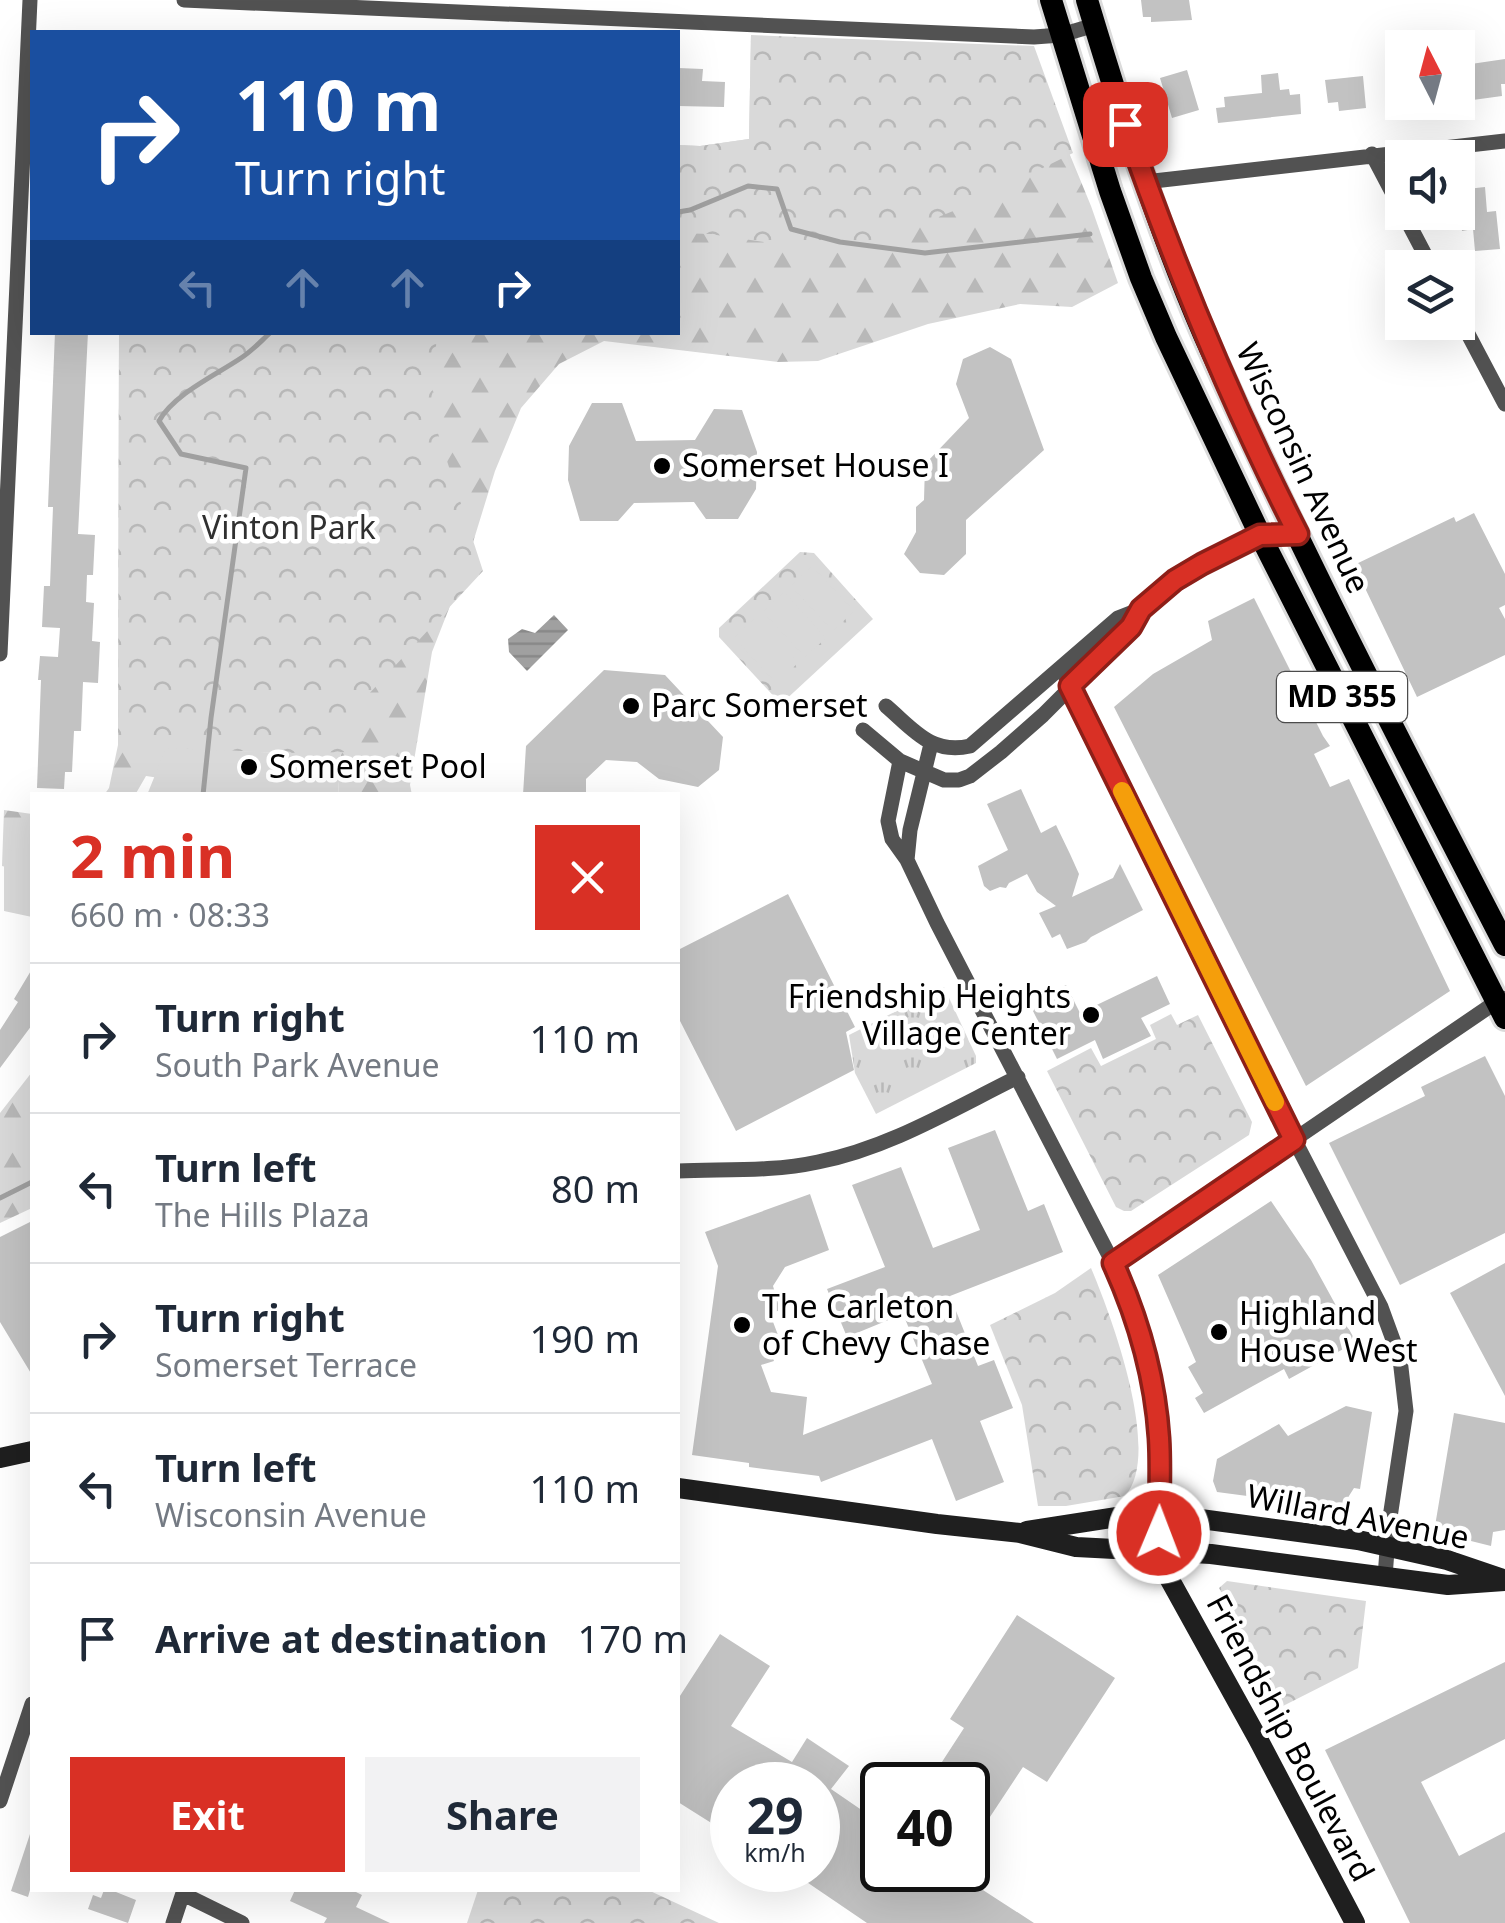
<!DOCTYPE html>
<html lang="en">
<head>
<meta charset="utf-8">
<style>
	body { margin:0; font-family:"Noto Sans",sans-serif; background:#f2f2f3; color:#1f2937; height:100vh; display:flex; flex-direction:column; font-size:38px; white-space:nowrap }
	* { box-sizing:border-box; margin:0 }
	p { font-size:32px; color:#747a83 }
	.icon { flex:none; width:55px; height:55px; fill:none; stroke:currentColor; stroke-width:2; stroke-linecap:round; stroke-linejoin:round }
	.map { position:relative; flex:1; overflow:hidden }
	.side { position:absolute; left:30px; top:792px; width:650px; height:1100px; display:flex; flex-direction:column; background:#fff; border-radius:0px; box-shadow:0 10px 40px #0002 }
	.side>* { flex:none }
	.top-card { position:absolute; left:30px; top:30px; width:650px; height:305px; border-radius:0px; box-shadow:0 10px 40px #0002; background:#1a4fa0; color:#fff; overflow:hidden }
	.needle { width:65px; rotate:354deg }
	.controls { position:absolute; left:1385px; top:30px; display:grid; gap:20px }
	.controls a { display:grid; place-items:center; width:90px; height:90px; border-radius:0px; background:#fff; box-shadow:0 10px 40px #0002; font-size:50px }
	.speed { position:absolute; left:710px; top:1762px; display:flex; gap:20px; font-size:50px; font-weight:700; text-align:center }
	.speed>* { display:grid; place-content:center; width:130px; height:130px; border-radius:50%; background:#fff; box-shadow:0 10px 40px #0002; line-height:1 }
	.speed small { font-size:25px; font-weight:400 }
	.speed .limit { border:5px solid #111; border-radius:15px; background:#fff; color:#111 }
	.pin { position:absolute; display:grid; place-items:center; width:85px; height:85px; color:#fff; margin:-42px; border-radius:20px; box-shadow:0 5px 15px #0006 }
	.me { position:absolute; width:110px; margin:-55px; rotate:1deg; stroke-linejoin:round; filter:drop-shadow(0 0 8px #0008) }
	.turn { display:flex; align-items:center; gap:35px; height:210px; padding:0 40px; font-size:45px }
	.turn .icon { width:130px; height:130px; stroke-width:2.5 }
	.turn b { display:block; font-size:70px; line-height:85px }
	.lanes { display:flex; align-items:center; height:95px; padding:0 40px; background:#0003; justify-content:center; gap:50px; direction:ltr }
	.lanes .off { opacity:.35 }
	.round { display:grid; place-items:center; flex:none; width:105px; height:105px; border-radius:0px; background:#f2f2f3 }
	.summary { display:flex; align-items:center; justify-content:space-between; height:170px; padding:0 40px }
	h1 { font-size:60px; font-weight:700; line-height:75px; color:#d93025 }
	.cta { display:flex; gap:20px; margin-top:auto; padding:20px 40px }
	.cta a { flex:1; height:115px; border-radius:0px; background:#d93025; color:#fff; font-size:40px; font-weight:700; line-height:115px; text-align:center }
	.cta a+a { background:#f2f2f3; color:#1f2937 }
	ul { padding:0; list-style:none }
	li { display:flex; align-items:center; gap:30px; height:150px; padding:0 40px; border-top:2px solid #e0e1e3 }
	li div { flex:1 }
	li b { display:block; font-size:38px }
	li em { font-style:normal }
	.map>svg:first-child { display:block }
</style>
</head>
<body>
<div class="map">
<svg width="1505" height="1923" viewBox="0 0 1505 1923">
	<defs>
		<pattern id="grass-tufts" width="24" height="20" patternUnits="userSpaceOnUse" patternTransform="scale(2.5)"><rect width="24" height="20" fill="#d9d9d9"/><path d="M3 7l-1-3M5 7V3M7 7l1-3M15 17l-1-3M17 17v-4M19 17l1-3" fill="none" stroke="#b8b8b8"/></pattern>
		<pattern id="forest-firs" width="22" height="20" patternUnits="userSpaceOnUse" patternTransform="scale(2.5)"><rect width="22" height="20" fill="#d9d9d9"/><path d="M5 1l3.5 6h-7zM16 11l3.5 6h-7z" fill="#b8b8b8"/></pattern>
		<pattern id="park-crowns" width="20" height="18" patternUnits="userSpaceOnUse" patternTransform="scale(2.5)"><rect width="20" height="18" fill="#d9d9d9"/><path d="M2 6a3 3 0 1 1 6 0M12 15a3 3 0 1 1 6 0" fill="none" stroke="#b8b8b8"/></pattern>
		<pattern id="water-rules" width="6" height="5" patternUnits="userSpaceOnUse" patternTransform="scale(2.5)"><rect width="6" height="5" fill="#a0a0a0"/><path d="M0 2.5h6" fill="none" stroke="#888"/></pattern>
	</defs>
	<rect width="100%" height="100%" fill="#fff"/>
	<path fill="url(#grass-tufts)" d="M944,987L976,1056V1063L876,1114L855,1073L849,1035Z"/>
	<path fill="url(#forest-firs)" d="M751,35L816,61L1049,104L1091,206L1118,283L1072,307L1020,304L928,324L818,361L778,362L604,341L559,364L521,408L495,471L466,565L432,652L410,785L412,795H338L341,753H284L224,751L220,787L146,776L135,795H104L109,788L118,745L119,333L678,332V145L700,146L749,139Z
		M4,810L32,814V874L2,866Z
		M32,1072V1208L0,1223V1113Z"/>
	<path fill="url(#park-crowns)" d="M751,35L1034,46L1073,153L968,205L847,254L710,234L678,233V145L700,146L749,139Z
		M119,333H437L431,412L483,571L354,710L352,752L284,753L118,745Z
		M800,552L814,553L873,619L781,704L719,637V628Z
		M1171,1014L1177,1025L1198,1015L1252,1122L1249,1135L1131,1211H1124L1116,1207L1047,1071L1091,1048L1101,1066L1156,1039L1150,1025Z
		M1091,1268C1111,1315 1163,1454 1125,1496L1066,1506H1038L1022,1405L990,1325L1055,1293Z
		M1227,1581L1366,1601L1358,1668L1281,1707L1219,1588Z
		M478,1890H648L719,1923H467Z"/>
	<path fill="#d9d9d9" d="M812,566L854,611L833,631L791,586Z
		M784,592L826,638L805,657L763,612Z
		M755,618L798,663L776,683L734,638Z
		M166,748L284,753H341L338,795H147Z
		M4,848L32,857V917L4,911Z"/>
	<path fill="url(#water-rules)" d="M554,615L568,630L527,671L509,652L508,639L522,629L535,633Z"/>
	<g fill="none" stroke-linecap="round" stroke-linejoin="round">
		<path stroke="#a0a0a0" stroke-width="5" d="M678,212L690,210L748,186L777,189L791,229L840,242L925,253L1090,234
			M203,795L211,718L246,468L181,454L159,421C174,394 216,375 241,358C252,351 261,341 271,332
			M0,1198L32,1182"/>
	</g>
	<path fill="#c2c2c2" d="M1141,0H1189L1192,20L1151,22V17H1143Z
		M1505,59V84H1501L1502,96L1458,102V71L1471,69V64Z
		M678,68L703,69L702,81L725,82L724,107L678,106Z
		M1187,70L1199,110L1172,118L1160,78Z
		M1278,73L1280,90L1289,89L1290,95L1300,94L1301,114L1218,123L1216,108L1225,107L1224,97L1262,93L1261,75Z
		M1363,76L1366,108L1339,111L1338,102L1328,103L1325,80Z
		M1485,187L1487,212L1496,211L1500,249L1475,251L1473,229L1462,231L1458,190Z
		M55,332H88L78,534L95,535L93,575H87L86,602L94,603L92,641L100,642L98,683L83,682L81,731H74L72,772H65L64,789L37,788L41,680H38L40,656L58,657L60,628L42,627L44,586H50L53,507H48Z
		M990,347L1011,359L1044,450L966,520V554L944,575L920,573L904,554L916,532V507L924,500L925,464L969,418L956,384L963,359Z
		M592,403H622L636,441L695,440L714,409L742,410L757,452L756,489L738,519H706L694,502L634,503L618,521H580L568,480L569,446Z
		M1474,513L1505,574V605L1499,608L1505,619V655L1417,697L1354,565L1454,517L1456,522Z
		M1254,598L1323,736L1330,746L1314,754L1330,787L1349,779L1450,991L1306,1086L1114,707L1153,674L1212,640L1208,621Z
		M604,670L665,675L723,737L719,770L698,787L659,779L637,762L606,760L586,779V795H523L526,746Z
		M1021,789L1041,833L1056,825L1070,854L1079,874L1072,897L1113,878L1120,864L1143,910L1091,937L1086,942L1067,949L1060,934L1052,938L1039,913L1056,906L1037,892L1027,874L1009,883L1006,888L1000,887L990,891L984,886L978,866L1008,850L987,804Z
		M788,894L855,1027L846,1032L854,1070L736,1131L678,1017V950Z
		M32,969V1025L0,1068V1030L18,1002L14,999Z
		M1157,976L1170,1004L1141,1018L1151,1036L1103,1059L1095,1040L1057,1059L1029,1003L1066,985L1080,1013Z
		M1485,1056L1505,1096V1233L1400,1285L1329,1143L1425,1096L1421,1087Z
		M995,1130L1028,1211L1044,1204L1063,1252L950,1296L978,1366L994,1360L1013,1408L980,1421L1004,1482L956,1501L932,1439L821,1482L819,1476L749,1467V1463L692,1455L718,1266L705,1232L810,1194L829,1250L785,1267L773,1286L780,1310L770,1314L778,1335L766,1340L774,1361L761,1365L771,1392L807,1397L803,1435L932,1384L903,1314L847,1337L827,1289L885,1267L852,1185L901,1167L933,1248L980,1230L948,1148Z
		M1271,1201L1311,1260L1356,1342L1289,1379L1284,1369L1204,1413L1195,1398L1203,1393L1188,1367L1196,1362L1158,1275Z
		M32,1221V1375L0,1322V1237Z
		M1505,1263V1396L1450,1293Z
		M1346,1406L1372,1412L1360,1489L1354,1488L1342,1507H1331L1217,1492L1213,1481L1217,1459L1279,1424L1288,1436Z
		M1454,1413L1505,1423V1530L1493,1532L1491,1546L1447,1535L1435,1526Z
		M1017,1615L1115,1678L1047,1782L1023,1767L982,1829L968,1820V1785H927L964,1728L950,1719Z
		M720,1634L770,1666L731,1726L792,1762L807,1738L849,1766L831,1789L882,1824V1870H952L1034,1923H867L789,1870H818V1785H732V1836L678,1802V1699Z
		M1505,1662V1739L1421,1782L1459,1856L1505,1832V1923H1410L1325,1750Z
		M30,1834L32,1835V1883L28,1897L11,1891Z
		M104,1890H111L136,1900L128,1923L88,1909L93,1895L101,1898Z
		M295,1890H352L362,1895L356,1907L390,1923H324L327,1918L290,1901Z"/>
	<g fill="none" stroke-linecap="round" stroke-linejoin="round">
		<g stroke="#dbdbdb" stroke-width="28">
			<path id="primary" d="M1051,0L1110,191L1141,278L1166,337L1260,535L1505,1018
				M1087,0C1121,113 1157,227 1204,335C1296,542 1401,744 1505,945"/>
		</g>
		<path stroke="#525252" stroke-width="15" d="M184,0L1034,37L1061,35L1095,25
			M1372,154L1432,268
			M1145,182L1505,141
			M1458,315L1505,404
			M0,654L30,0
			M1062,669L1252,1058L1381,1307L1400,1359L1406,1411L1389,1524L1385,1577
			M886,706C913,729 931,755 970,746L1118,618L1141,609L1175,580L1202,564L1260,535L1298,533
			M863,730L900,761L944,780H959L970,776L1001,752L1043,715L1131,627L1141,609
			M900,761L888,821L892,839L907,860L937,923L1113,1263C1152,1349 1161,1423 1159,1517
			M907,860L910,830L931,744
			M678,1171C724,1169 772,1172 818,1162C889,1148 953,1109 1018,1077
			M1113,1263L1502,998
			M0,1801L32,1704
			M183,1894L242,1923
			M173,1923L184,1890"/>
		<path stroke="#1f1f1f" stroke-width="20" d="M0,1458L32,1451
			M678,1488L937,1524L1020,1533L1076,1547L1211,1554L1448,1585L1505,1581
			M1159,1517L1161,1551L1170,1580L1258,1739L1355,1923
			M1027,1531L1117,1517L1193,1518L1358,1540L1447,1560L1500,1578"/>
		<use href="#primary" stroke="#000" stroke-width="22"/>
	</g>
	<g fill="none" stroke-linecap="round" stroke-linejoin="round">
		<g stroke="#8d1f18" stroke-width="25">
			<path id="route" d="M1125,124C1174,264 1230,401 1298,534L1260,535L1202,564L1175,580L1141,609L1131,627L1070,686L1294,1140L1113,1263C1138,1318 1155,1377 1159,1438C1161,1469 1159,1501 1159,1533"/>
		</g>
		<use href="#route" stroke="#d93025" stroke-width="18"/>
		<path stroke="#f59e0b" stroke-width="18" d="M1122,791L1275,1102"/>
	</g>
	<g fill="#000" stroke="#fff" stroke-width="4">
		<circle cx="662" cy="466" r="10"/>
		<circle cx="631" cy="706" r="10"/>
		<circle cx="249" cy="767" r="10"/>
		<circle cx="1091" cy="1015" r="10"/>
		<circle cx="742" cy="1325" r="10"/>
		<circle cx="1219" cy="1332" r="10"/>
	</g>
	<g text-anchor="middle" stroke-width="9" stroke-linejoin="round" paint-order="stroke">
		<rect fill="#fff" stroke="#4c4c4c" stroke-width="2.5" x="1277" y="672" width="130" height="50" rx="8"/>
		<g font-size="30" font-weight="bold" fill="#000">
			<text x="1342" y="707">MD 355</text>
		</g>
		<g font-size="32" fill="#000" stroke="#fff" text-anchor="start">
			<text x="682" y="477">Somerset House I</text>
			<text x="651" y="717">Parc Somerset</text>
			<text x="269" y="778">Somerset Pool</text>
			<text x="1071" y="1008" text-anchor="end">Friendship Heights<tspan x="1071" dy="37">Village Center</tspan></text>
			<text x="762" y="1318">The Carleton<tspan x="762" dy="37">of Chevy Chase</tspan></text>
			<text x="1239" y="1325">Highland<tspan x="1239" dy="37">House West</tspan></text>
		</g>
		<g font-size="32" fill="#000" stroke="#fff">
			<text transform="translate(1303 468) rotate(65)" y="11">Wisconsin Avenue</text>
			<text transform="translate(1358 1517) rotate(11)" y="11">Willard Avenue</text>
			<text transform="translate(1290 1738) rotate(62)" y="11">Friendship Boulevard</text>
		</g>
		<g font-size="32" fill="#303030" stroke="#fff">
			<text x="289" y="539">Vinton Park</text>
		</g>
	</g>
</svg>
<div class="controls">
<a><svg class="needle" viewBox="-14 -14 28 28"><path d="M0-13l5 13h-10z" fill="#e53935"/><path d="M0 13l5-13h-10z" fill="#747a83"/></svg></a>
<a><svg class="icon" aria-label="sound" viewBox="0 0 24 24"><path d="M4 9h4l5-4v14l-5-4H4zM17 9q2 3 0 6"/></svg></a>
<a><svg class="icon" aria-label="layers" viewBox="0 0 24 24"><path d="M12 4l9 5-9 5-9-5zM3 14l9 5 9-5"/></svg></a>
</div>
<div class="speed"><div>29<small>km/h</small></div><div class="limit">40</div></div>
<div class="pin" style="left:1125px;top:124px;background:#d93025"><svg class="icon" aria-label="arrive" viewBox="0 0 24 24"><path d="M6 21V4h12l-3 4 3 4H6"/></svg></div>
<svg class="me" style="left:1159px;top:1533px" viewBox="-20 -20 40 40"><circle r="17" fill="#d93025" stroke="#fff" stroke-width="3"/><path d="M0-11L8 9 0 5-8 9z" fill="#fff"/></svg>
<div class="top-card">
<div class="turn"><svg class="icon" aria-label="right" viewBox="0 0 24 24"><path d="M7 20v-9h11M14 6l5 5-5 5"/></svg><div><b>110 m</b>Turn right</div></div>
<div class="lanes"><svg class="icon off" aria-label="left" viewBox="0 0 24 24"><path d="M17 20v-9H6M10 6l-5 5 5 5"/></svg><svg class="icon off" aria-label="ahead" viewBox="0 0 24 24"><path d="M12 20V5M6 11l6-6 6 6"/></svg><svg class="icon off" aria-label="ahead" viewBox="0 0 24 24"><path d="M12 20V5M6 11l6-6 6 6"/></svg><svg class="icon" aria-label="right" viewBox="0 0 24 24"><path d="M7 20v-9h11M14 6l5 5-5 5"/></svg></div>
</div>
<section class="side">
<div class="summary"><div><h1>2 min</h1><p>660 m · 08:33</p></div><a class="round" style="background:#d93025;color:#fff"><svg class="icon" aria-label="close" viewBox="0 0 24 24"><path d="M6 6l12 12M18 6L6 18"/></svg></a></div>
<ul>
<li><svg class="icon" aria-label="right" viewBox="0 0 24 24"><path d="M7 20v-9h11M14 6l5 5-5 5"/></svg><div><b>Turn right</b><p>South Park Avenue</p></div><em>110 m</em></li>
<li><svg class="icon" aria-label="left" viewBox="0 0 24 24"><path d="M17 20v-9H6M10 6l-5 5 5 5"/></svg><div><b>Turn left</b><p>The Hills Plaza</p></div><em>80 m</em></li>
<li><svg class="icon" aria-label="right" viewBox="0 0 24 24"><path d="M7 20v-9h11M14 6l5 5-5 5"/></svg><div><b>Turn right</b><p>Somerset Terrace</p></div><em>190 m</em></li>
<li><svg class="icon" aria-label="left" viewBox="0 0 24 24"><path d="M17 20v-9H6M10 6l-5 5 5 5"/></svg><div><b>Turn left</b><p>Wisconsin Avenue</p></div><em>110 m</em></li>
<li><svg class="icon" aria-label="arrive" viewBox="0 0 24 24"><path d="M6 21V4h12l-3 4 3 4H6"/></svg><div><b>Arrive at destination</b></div><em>170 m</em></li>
</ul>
<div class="cta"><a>Exit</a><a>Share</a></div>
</section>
</div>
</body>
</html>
